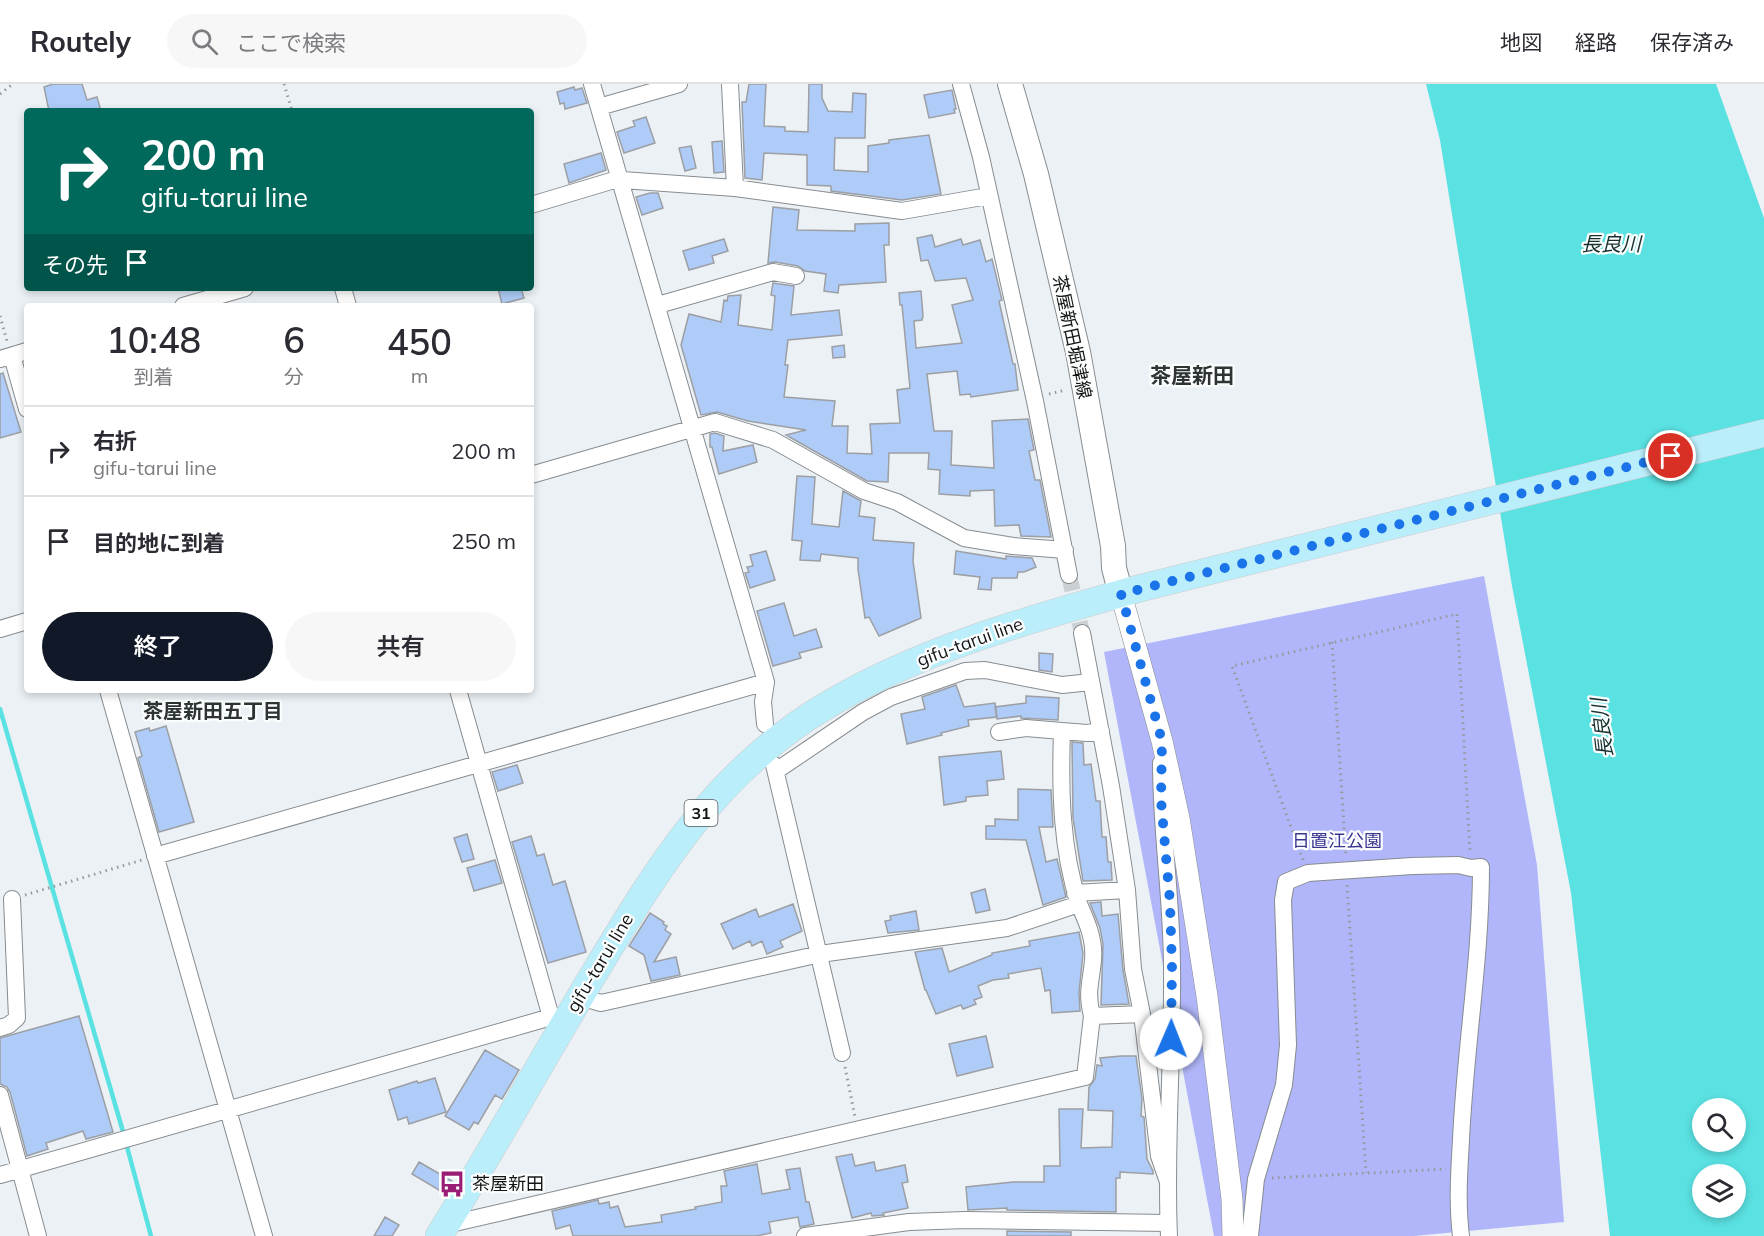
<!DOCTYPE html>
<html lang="ja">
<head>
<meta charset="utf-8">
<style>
	body { margin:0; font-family:Mulish,"Noto Sans JP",sans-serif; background:#f7f7f7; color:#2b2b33; height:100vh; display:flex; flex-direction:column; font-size:22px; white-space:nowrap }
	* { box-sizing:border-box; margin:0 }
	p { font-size:20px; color:#7c7c81 }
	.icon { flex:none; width:33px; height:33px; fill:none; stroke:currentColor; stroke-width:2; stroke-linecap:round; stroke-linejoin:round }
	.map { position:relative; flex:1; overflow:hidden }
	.drawer { position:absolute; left:24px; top:219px; width:510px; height:390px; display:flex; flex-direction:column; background:#fff; border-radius:6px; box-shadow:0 3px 9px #0003 }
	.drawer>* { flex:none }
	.hud { position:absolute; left:24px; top:24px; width:510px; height:183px; border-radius:6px; box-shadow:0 3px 9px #0003; background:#00695c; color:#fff; overflow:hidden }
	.buttons { position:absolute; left:1692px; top:1014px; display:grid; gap:12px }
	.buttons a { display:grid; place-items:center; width:54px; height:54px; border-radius:50%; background:#fff; box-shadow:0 3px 9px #0003; font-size:30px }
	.pin { position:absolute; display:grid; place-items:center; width:51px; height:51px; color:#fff; margin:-26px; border:3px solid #fff; border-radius:50%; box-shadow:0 2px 6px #0007 }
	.me { position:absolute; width:66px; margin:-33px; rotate:1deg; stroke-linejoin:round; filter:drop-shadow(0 0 4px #0008) }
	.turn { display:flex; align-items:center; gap:21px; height:126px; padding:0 18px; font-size:27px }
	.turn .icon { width:78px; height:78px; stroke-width:2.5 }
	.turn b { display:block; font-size:42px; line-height:51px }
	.then { display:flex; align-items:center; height:57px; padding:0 18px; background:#0003; gap:12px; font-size:22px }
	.eta { display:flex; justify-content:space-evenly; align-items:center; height:102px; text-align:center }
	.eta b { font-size:36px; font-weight:600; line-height:42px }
	.cta { display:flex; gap:12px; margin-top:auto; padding:12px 18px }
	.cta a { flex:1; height:69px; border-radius:36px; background:#111827; color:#fff; font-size:24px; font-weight:600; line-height:69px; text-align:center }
	.cta a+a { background:#f7f7f7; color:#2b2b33 }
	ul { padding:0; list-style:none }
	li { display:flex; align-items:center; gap:18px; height:90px; padding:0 18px; border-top:2px solid #e1e1e2 }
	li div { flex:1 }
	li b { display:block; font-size:22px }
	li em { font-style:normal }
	header { display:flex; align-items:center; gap:36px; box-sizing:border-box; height:84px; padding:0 30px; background:#fff; border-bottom:2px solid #e1e1e2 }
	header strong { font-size:28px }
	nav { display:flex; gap:33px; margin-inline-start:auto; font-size:21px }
	.search { width:420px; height:54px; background:#f7f7f7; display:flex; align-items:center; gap:15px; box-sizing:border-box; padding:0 21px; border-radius:33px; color:#7c7c81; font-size:22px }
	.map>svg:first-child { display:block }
</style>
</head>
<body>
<header>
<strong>Routely</strong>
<div class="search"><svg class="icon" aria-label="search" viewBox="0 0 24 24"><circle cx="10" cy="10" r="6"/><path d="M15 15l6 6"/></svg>ここで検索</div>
<nav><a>地図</a><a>経路</a><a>保存済み</a></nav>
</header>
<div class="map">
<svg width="1764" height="1152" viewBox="0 0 1764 1152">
	<rect width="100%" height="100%" fill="#ebf1f5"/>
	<path fill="#b0b6f9" d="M1484,492L1537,781L1564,1138L1414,1152H1214L1104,568Z"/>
	<path fill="#5ae1e2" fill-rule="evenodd" d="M1426,0H1716L1764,134V1152H1610L1571,809L1512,502L1440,56ZM1702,1024H1736V1058H1702ZM1702,1090H1736V1124H1702Z"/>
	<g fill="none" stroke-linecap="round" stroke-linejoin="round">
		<path stroke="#5ae1e2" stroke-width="4.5" d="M0,625L124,1051
			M126,1059L151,1152"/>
	</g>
	<path fill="#afccf8" stroke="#9c9fa4" stroke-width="1.5" d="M53,0H82L87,16L97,13L101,27H49L44,3Z
		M749,0H766L764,42L785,43V47L808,48L809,0H822V14L828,27L852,28L853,9L866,10L865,54H835L834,86L868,88V62L889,59V56L929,51L941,110L902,116L831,107V102L807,101V71L764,69L762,96L745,94L742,18H746Z
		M574,3L575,6L582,4L587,19L565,25L564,19L560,20L557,8Z
		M952,6L956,25H954L955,29L929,34L924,11Z
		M646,33L655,59L624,69L617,48L635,42L633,37Z
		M722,57L724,88L714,89L712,58Z
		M691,62L696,84L685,87L679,64Z
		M601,69L606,86L569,99L564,80Z
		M650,109H658L663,124L642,131L636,113Z
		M773,123L799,126L797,146L855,147V140L889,139V161H884L886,198L839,201L838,209L824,207L826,190L805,187L798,182L775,178L768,179Z
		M932,151L935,163L961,155L963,161L980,156L986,178L992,175L1002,216L999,217L1013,280H1015L1018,306L971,313L970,310L960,311L957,287L927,290L934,347H952L951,381L994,384L992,337L1028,335L1034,366L1029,367L1035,396H1040L1051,453L1021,452L1019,441L995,442L994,406L970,407V412L939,410L940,386L928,385L929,369H889L888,398L867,397L786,351L806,346L748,337L717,328L701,331L681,261L689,230L721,238L724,216L727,217L728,212L741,211L738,241L772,246L775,212L771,211L773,199L794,202L791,231L839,226L842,251L788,256L785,281H788L784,313L835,317L832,342H848L847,369L872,370L870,340L900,339L897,306L910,304L902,221H900L899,209L921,207L923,232L922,236L914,237L916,264L962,259L952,221L973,216L966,194L935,197L928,176L921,177L917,154Z
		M724,155L728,167L712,172L714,179L689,186L683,167Z
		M498,204H521L524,214L502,220Z
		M844,261L845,273L833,274L832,263Z
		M3,289L21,348L0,354V290Z
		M715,349L724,352L723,367L753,361L757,378L719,390L712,363H710V350Z
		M797,392L815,393L812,440L839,443L843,407L861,417L859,432L875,434L873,456L914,459L913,477L921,534L879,552L869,533L865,534L858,485V474L821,470L820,477L800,476L802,457L792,456Z
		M766,467L775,496L750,504L745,489L749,488L747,483L753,482L750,471Z
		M956,467L1006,475V472L1032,474L1036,483L1024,488H1018L1017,494H992L991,506L978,505L980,493L954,490Z
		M784,519L794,552L816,545L822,563L799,569L801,574L773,582L757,527Z
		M1039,569L1053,570L1052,588L1039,586Z
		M956,601L964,623L995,619L997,633L968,636L969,642L941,649L942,651L907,660L901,630L925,625L922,613Z
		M1026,612L1059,614L1058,636L1021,634V632L997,635L995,623L1026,619Z
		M166,642L194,738L159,748L138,674L142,672L135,648L149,644L150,647Z
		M1072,658L1083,659L1084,681L1091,680L1096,717H1100L1102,753H1106L1108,778H1111L1112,796L1083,797L1073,734Z
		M1001,667L1004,695L987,697L988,711L966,713V717L944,721L939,673Z
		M517,681L523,699L498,707L492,688Z
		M1018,705L1051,706L1053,743H1039L1046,778L1057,775L1066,813L1043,821L1026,756L986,755V742H995V735L1018,736Z
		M467,750L474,775L462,778L454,754Z
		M531,752L537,772L544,770L553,801L565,797L586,868L548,879L512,758Z
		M495,776L502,799L474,807L467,784Z
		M985,805L990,826L976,829L971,809Z
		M1101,818L1102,832L1118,830L1123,886L1129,920L1101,921L1103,860L1100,844L1090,819Z
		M793,820L802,847L780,857L783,863L767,870L762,857L752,862L750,857L733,865L721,840L756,825L759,833Z
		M916,827L919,846L888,849L885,837L891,836L890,832Z
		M650,829L664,838L663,840L667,842L665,846L671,850L654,878L676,873L680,891L651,897L644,871L629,862Z
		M1079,848L1083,869L1079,909L1080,927L1052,929L1050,906L1045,907L1041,884L1008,890L1009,894L993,896L978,902L982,913L974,916L976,920L963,925L961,921L936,930L926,906H925L915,868L942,864L949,888L992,871V869L1030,862L1029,857Z
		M79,932L113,1048L86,1055L83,1047L46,1059L48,1065L27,1072L10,1008L7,1003L0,1000V954Z
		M986,952L993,983L957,992L949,960Z
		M485,966L519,986L502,1015L495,1011L478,1040L474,1038L469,1046L445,1032Z
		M1121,972H1136L1142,1015L1141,1032L1144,1033L1147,1075L1153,1087V1090L1120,1088V1094H1116V1128L1007,1126V1124L968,1126L966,1103L1013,1098H1044V1082H1060L1059,1025H1083L1081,1064L1112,1063L1113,1027L1088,1026L1089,1003L1095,995L1097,981L1102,982L1100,974Z
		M435,994L446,1028L409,1040L407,1033L398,1036L389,1006L417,997L418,999Z
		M852,1070L855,1082L874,1078L876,1087L905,1081L908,1098L902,1099L908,1124L883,1129L884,1131L872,1132L871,1129L852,1134L836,1073Z
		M419,1078L452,1097L444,1109L412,1090Z
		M757,1080L762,1110L790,1105L786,1086L800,1084L806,1118H809L814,1140L800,1143L798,1133L769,1138L771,1149L756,1152H573L570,1141L556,1145L552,1127L598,1116L599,1120L609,1118L610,1124L618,1122L625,1143L662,1138L661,1131L696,1125L695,1123L722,1118L721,1102H727L724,1087Z
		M385,1133L399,1141L392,1152H374Z
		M1007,1147L1071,1148V1152H1007Z"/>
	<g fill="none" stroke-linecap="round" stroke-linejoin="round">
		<path stroke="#cad0d3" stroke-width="16" stroke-dasharray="16 8" stroke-linecap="butt" d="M1069,491L1082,549"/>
		<g stroke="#878c90" stroke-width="18">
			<path id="minor" d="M592,0L766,598L763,618L765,640
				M730,0L735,104
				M961,0L981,73L1035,317L1069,491
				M599,23L679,0
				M531,121L611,97L622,96L735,104L902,127L988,112
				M343,204L348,222
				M658,221L773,188L796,192
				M183,222L245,204
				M12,272L27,325
				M0,275L27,267
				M531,391L715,338L773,356L864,407L897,418L964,454L1013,462L1065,466
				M0,545L27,537
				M1082,549L1111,702L1127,806L1133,885L1142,930L1159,1072L1168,1098
				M108,606L264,1152
				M458,606L551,933
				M999,648L1026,644L1062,647
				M1161,679C1161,748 1172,815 1172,884C1173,973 1165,1063 1169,1152
				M774,681L842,969
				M776,687L863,628L891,613L965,587L985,586L1062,601L1091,598
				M155,772L766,598
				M1075,809L1127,806
				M1079,820C1061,765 1060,705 1062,647L1087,649L1101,647
				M580,913L601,919L820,870L1007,844L1079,820C1087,838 1095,856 1093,876C1091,899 1086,908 1092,932L1142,930
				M0,944L9,941L17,934L12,815
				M0,1011L38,1152
				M0,1091L551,933L561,942
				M446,1141L1085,993L1092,932
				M805,1152L909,1138L965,1136L1168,1139
				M1250,1152L1256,1095L1284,1001L1288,961L1283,816L1286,798L1308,789L1412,782L1458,781L1471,784L1481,783C1481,875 1465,965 1461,1056C1459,1089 1457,1120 1461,1152"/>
		</g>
		<g stroke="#878c90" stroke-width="22">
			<path id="tertiary" d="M1121,510L1162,657L1179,734L1207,912L1232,1115L1233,1152"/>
		</g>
		<g stroke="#878c90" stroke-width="26">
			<path id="secondary" d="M1010,0L1036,90L1078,268L1113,462L1114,484L1121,510"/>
		</g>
		<g stroke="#cbcbcc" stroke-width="28">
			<path id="primary" d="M439,1152C492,1067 540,979 592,893C656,787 714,689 824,623C920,565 1031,535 1137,505L1764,349"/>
		</g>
		<path stroke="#95999c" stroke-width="3" stroke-dasharray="1.5 4.5" stroke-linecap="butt" d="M284,0L292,27
			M0,10L13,0
			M0,232L7,257
			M1049,310L1066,306
			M1332,558L1346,773
			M1303,776L1232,582L1457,530L1470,768
			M1347,801L1366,1089
			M25,811L142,776
			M845,983L855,1033
			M1272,1094L1446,1085"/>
		<use href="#minor" stroke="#fff" stroke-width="16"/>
		<use href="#tertiary" stroke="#fff" stroke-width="21"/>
		<use href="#secondary" stroke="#fff" stroke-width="24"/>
		<use href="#primary" stroke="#bbeefb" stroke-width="27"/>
	</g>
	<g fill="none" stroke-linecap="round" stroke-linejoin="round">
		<path stroke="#1a73e8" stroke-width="10" stroke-dasharray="0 18" d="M1171,955L1172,884L1170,818L1161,716L1162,657L1121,510L1671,372"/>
	</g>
	<defs>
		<g id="bus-bare" transform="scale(2.07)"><path d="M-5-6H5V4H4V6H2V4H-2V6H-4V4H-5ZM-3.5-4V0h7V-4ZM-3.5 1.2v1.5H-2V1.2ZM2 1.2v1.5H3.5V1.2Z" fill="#9a1d75" stroke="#fcfefe" stroke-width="2.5" paint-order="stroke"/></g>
	</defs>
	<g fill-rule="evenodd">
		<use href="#bus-bare" x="452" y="1100"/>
	</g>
	<g text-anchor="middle" stroke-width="4.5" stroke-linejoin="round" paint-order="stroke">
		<rect fill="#fcfefe" stroke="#585a5b" stroke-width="1.5" x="684.5" y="716" width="33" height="26" rx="4.5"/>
		<g font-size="16" font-weight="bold" fill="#121415">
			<text x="701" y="735">31</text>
		</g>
		<g font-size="18" fill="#121415" stroke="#fcfefe">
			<text transform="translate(1072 253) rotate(78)" y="6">茶屋新田堀津線</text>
			<text transform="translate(970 558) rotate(-20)" y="6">gifu-tarui line</text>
			<text transform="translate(600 879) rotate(-59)" y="6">gifu-tarui line</text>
		</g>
		<g font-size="18" fill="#3b3591" stroke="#fcfefe">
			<text x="1337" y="763">日置江公園</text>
		</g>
		<g font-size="18" fill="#121415" stroke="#fcfefe" text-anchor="start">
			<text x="472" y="1106">茶屋新田</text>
		</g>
		<g font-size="20" font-style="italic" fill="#183030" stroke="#fcfefe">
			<text x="1611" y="167">長良川</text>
			<text transform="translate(1602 644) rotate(-97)" y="7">長良川</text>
		</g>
		<g font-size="20" font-weight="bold" fill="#2e3336" stroke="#fcfefe">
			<text x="213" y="634">茶屋新田五丁目</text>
		</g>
		<g font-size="21" font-weight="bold" fill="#2e3336" stroke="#fcfefe">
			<text x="1192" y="299">茶屋新田</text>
		</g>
	</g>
</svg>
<div class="buttons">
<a><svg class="icon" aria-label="search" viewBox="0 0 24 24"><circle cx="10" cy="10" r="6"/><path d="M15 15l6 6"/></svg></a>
<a><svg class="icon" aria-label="layers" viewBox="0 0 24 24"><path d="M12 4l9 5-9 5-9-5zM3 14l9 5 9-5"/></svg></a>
</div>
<div class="pin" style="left:1671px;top:372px;background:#d93025"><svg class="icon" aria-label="arrive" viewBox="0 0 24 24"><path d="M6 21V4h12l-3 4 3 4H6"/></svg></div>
<svg class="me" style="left:1171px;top:955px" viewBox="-20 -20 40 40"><circle r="19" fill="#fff"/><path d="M0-13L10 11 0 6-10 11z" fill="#1a73e8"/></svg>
<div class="hud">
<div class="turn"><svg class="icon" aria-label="right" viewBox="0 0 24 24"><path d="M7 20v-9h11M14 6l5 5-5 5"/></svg><div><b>200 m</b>gifu-tarui line</div></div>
<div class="then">その先<svg class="icon" aria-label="arrive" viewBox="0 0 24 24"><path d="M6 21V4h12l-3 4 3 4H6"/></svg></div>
</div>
<section class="drawer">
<div class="eta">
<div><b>10:48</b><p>到着</p></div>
<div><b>6</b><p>分</p></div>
<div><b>450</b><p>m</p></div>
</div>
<ul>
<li><svg class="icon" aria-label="right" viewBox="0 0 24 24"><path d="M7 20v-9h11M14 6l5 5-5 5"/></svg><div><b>右折</b><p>gifu-tarui line</p></div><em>200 m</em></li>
<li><svg class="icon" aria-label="arrive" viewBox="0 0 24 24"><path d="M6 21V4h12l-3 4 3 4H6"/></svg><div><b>目的地に到着</b></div><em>250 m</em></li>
</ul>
<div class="cta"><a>終了</a><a>共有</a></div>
</section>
</div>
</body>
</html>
